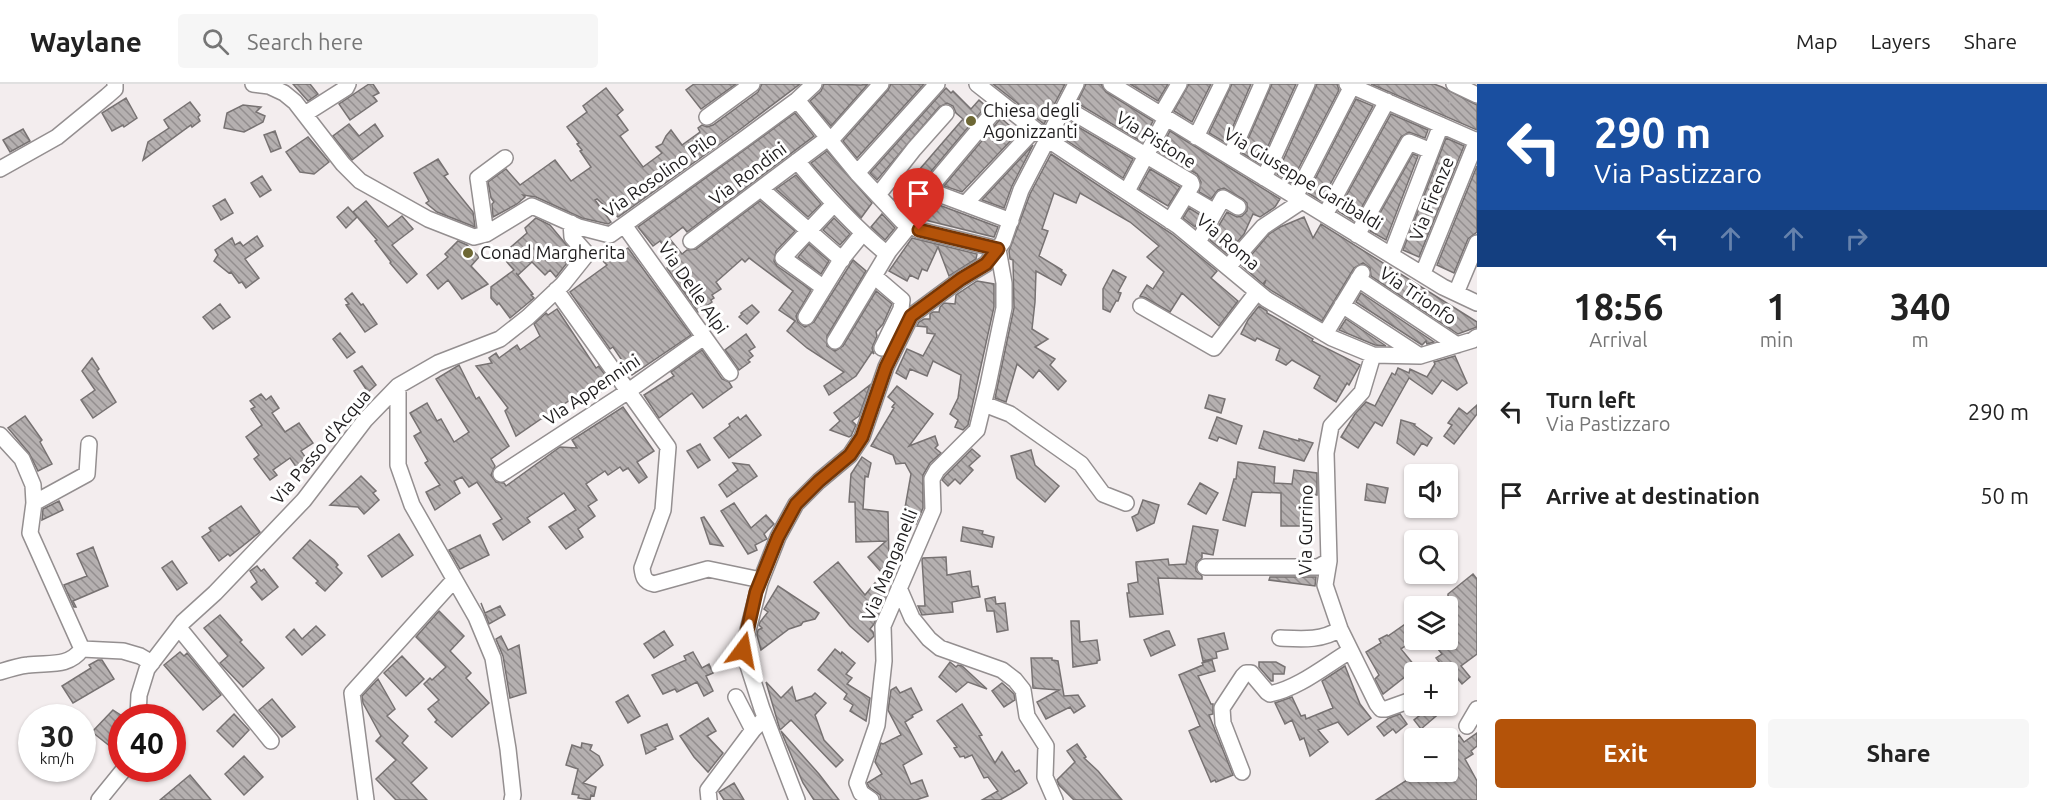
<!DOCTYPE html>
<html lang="en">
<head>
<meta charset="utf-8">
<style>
	body { margin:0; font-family:Ubuntu,sans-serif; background:#f6f6f6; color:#222; height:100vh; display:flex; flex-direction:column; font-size:22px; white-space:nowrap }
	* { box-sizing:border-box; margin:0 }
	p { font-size:20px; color:#767676 }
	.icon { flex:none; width:33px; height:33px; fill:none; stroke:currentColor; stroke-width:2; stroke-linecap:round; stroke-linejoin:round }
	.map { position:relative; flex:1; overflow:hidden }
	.sheet { display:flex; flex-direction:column; background:#fff; width:570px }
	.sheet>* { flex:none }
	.guide { background:#1a4fa0; color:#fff; overflow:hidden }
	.fabs { position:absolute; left:1404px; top:380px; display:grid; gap:12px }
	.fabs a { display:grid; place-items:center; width:54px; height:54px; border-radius:6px; background:#fff; box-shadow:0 2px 4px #0004; font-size:30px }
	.speed { position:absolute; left:18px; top:620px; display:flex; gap:12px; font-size:30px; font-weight:700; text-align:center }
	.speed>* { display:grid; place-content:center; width:78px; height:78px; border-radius:50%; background:#fff; box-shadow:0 2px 4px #0004; line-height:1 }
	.speed small { font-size:15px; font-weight:400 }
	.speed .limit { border:9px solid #d22; background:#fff; color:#111 }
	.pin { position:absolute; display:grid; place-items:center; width:51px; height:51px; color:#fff; margin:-62px -26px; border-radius:50% 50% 50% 0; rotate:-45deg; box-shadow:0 0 6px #0007 }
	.pin .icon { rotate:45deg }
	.me { position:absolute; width:66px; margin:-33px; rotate:13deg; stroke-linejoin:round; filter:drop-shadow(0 0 4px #0008) }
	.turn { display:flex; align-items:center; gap:21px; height:126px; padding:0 18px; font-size:27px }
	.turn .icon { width:78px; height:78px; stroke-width:2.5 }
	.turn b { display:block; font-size:42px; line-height:51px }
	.lanes { display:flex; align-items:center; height:57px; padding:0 18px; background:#0003; justify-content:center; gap:30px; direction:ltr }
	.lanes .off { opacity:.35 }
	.eta { display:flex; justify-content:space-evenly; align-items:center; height:102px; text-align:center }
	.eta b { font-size:36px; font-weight:700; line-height:42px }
	.primary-button { display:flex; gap:12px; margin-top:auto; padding:12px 18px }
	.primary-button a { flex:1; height:69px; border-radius:6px; background:#b45309; color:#fff; font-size:24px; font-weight:700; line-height:69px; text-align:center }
	.primary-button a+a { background:#f6f6f6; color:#222 }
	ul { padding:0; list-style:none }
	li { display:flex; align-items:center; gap:18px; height:84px; padding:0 18px }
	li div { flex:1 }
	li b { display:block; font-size:22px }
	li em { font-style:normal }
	header { display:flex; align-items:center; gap:36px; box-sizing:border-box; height:84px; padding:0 30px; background:#fff; border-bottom:2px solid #e0e0e0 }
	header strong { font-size:28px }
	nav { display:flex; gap:33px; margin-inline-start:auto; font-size:21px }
	.search { width:420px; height:54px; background:#f6f6f6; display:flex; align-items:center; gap:15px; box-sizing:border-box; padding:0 21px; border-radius:6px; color:#767676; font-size:22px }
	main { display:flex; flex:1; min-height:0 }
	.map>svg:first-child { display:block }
</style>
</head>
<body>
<header>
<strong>Waylane</strong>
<div class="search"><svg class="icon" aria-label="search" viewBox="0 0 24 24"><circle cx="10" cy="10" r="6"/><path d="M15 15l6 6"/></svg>Search here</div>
<nav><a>Map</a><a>Layers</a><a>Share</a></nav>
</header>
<main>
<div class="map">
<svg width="1477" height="716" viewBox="0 0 1477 716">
	<defs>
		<pattern id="building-back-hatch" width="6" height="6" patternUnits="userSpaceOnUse" patternTransform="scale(1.5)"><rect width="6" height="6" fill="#b5b0b0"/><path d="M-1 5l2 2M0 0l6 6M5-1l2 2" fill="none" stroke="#938e8f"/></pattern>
	</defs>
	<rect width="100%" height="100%" fill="#f3edee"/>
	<path fill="url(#building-back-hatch)" stroke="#777272" stroke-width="1.5" d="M293,0H310L318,10L308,17Z
		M369,0H373L379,9L373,12L377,17L350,36L339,20Z
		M694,0H736L701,25L686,6Z
		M762,0H800L738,47L618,133L597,115L595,116L611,138L608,140L582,134L536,113L523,111L525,113L517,120L493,133L492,120L494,118L491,114L488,98L506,85L520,101L555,76L571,97L591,83L580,67L582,66L577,60L579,59L567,43L587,28L583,22L606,4L623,26L617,31L628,46L620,52L643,83L662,69L656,63L662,60L666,52L671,46L682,61L700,48L698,44L702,41L707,43L713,41L758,8Z
		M824,0L861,1L868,0L831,42L810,17L821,7Z
		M891,0H924L857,74L843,57L888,6Z
		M993,0H1065L1044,40Z
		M1086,0H1101L1106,8L1153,37L1142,58L1077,19Z
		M1130,0H1168L1158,17Z
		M1189,0H1211L1192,38L1174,27Z
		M1232,0H1251L1226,59L1209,49Z
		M1272,0H1296L1260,80L1242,69Z
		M1317,0H1337L1339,6L1291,99L1277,90Z
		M1371,0H1434L1442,3L1477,21V46Z
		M946,4L951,9L953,7L971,25L979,16L986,22L902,122L894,115L963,35L956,29L953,22L947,19L939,23L877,96L870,89Z
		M126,14L137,34L124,43L123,41L112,47L102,29Z
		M1356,15L1373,22L1321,117L1308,109Z
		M190,18L200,31L198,33L200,37L192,43L191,41L143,76L148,58L169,44L164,36Z
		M243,21L261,23L256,28L265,32L263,38L244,48L224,44L227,29Z
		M795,29L814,52L687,148L683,143L669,154L682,170L687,166L696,165L760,117L795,147L776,167L774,177L777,182L811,206L796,232L798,238L805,243L814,238L853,176L866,187L827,252V262L835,267L843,262L876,207L892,220L891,222L883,240L876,248L877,252L872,264L874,270L872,268L856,292L829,311L824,302L844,288L807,264L787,247L795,237L779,226L793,207L749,174L745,178L742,175L716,198L721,205L712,211L714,214L711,216L712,218L698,228L667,184L676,178L660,157L653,162L638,143Z
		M1391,30L1428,46L1425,54L1409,48L1401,53L1354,137L1338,127Z
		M1001,34L1018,49L962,108L944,102Z
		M1068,37L1133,75L1123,94L1060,52Z
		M349,40L359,52L375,40L383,52L352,76L333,52Z
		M23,45L30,57L10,68L3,56Z
		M275,47L281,64L271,68L264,51Z
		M1170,47L1280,115L1275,123L1260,133L1253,130L1244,150L1227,170L1210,156L1227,128L1237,133L1242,132L1247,127V119L1243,115L1224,104L1218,106L1211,115L1199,108L1201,98L1197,90L1159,68Z
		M308,53L329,78L314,90L300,88L286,68Z
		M1446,54L1464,62L1419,173L1403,166Z
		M1033,61L1012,102L1004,124L982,116Z
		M827,67L872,119L861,134L811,79Z
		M1051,70L1172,150L1217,187L1211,194L1238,217L1219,242L1182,209L1170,228L1146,214L1140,212L1147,201L1153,205L1164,188L1147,173L1159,162L1130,138L1080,109L1076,119L1054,109L1042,145L1048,147L1039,172L1062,186L1061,187L1066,191L1061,201L1036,187L1035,218L1032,245L1048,255L1035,263L1055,275L1050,281L1066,297L1058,306L1039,286L1033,294L1017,280L1006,318L995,314L1014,224L1013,176L1010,175L1009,167L1030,110Z
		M1413,70L1418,72L1386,156L1370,147Z
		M438,75L448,90L444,92L473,128L475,143L437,128L426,119L429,117L414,89Z
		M1477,82V148L1468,155L1454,189L1437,181Z
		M1150,85L1180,103L1168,122L1139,105Z
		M796,91L821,120L808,133L776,105Z
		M262,92L271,106L260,113L251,99Z
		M225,115L233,129L221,136L213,122Z
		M366,117L388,143L402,132L413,145L392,161L417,190L407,199L390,179L391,178L375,157L377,156L353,128Z
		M931,118L998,143L994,153L917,134Z
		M348,123L357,133L346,144L337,133Z
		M1189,124L1202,132L1195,143L1183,134Z
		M882,130L895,144L885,156L871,143Z
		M1304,133L1313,154L1321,140L1477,238V243L1458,250L1371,192L1370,184L1363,179L1354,184L1322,237L1272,207L1264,201L1266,196L1263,200L1242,182L1269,150L1280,143Z
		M536,134L550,141L574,170L556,193L550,186L545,191L532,178L518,191L516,189L533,210L531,211L534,214L510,234L499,219L497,221L491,214V203L514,186L506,177L509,175L504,169L527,149L525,144Z
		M834,134L850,150L840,161L823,146Z
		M257,152L263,162L245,175L259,194L246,204L242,198L239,199L231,188L229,189L214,177L218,171L215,166L232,154L235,161L240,158L243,162Z
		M912,154L977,170L976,175L949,192L938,163L927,187L922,185L918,195L910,191L907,197L889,187Z
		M458,157L467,161L479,173L471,182L488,200L462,215L448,196L438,205L427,191L448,173L445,170Z
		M809,160L829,177L821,190L798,173Z
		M628,164L691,251L632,291L613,263L610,265L570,208L607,181L603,177L618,166L621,169Z
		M1113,186L1126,193L1118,208L1121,209L1118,217H1116L1110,228L1103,225V205Z
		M977,197L994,200V223L968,341L963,346L955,343L958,336L950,330L958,314L961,291L933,277L927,292L910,285L906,295L896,289L907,265L923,272L935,250L927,249V243L917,242L919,238L924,235H930V230L933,228H939L940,223L944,219L955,220L956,211Z
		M352,209L361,221L363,220L377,240L365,248L346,221L349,220L345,215Z
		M1361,209L1434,258L1427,260L1426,257L1422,261L1356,218Z
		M220,220L230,233L213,245L203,233Z
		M752,221L759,228L747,240L739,233L742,230L741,229Z
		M1259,222L1267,227V229L1313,255L1312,257L1360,281L1349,301L1347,299L1336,318L1314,304L1320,292L1292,276L1286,281L1276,276L1280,265L1257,254L1255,257L1241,250L1248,236Z
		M557,225L596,284L599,282L612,301L589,315L583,307L550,330L548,334L541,335L516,352L505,327L508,324L476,282L492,279L489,274L496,269L499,274L517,261L520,266L540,252L534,240L546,229L548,231Z
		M1346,235L1386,262L1375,261L1339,246Z
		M340,249L355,268L347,274L333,255Z
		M746,250L755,263L749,267L753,272L748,276L750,278L739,286L725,266Z
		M702,266L722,295L729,298L732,303L703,324L692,309L659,334L644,311L674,292L671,288Z
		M1455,272L1467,299L1457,306L1442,296L1432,310L1409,294L1382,342L1375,338L1358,364L1341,353L1355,330L1366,318L1375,322L1392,289L1395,291L1398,284L1409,289L1410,285L1427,293L1435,280L1434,278Z
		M92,274L99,285L97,287L116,318L93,334L81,316L95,306L82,287Z
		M459,281L476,315L479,313L509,362L491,375L495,382L491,391L496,398L504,399L506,402L560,363L577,364L572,356L623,323L654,367L637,378L647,393L639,399L628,384L623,387L620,383L608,391L605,387L586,400L597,416L588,422L595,432L578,445L583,453L566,465L549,443L576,426L564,409L527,434L530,438L503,456L493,440L502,435L477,398L469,403L462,393L454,397L460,409L435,426L426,408L440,401L425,379L428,377L414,352L421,348L410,329L427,319L437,337L441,335L454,358L469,348L436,295Z
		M362,282L376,301L368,308L354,287Z
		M870,301L859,332L852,337L856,341L851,352L849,353L830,346L840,337L834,329Z
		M897,302L933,330L909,362L935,352L938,361L935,364L941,369L930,379L923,391V424L916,440L903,435L911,390L905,379L896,380L893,371L871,362L894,324L892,323L895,319L888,313Z
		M261,310L266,316L271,312L279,324L272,329L285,348L299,339L313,359L301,367L308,377L297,384L290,374L273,386L277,391L270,396L254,375L259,371L246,353L262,341L251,325L255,323L250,317Z
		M1209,311L1225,315L1221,329L1205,324Z
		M1477,321V330L1454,360L1444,352L1452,341L1448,339L1459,324L1467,330Z
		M746,331L761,351L729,374L714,354L730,342L729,340L738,333L740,336Z
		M25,332L42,356L40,358L52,380L38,387L29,369L8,344Z
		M1217,333L1242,342L1236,360L1219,353L1217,357L1209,354Z
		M1401,336L1415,340L1414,341L1432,354L1427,362L1422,359L1414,371L1397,359Z
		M1264,347L1299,357V355L1313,359L1304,377L1259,364Z
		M700,360L710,376L698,384L687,367Z
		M972,365L980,372L969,382L973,386L960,400L955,395L948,402L942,396L945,392Z
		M1031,366L1035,381L1059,402L1045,418L1017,394L1011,372Z
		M862,373L871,379L868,393L865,392L863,425L888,428L889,482L882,489L868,473L886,457L856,458L855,418H849L851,390Z
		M1238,378L1275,383L1274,399L1292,400L1294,386L1317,389V411H1311V442H1281V409L1252,408L1245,442L1223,436L1234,395H1236Z
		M733,379L749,381L757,392L727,413L719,401L738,386Z
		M361,392L376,407L373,409L379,416L364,430L358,423L330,421Z
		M1200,399L1218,409L1206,430L1188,420Z
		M1367,400L1388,404L1385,419L1365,416Z
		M1143,416L1159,421L1154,439L1137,447L1132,433L1138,430Z
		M59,417L63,426L42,436L43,425Z
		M734,419L751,444L766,431L774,440L764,450L767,455L755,461L757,466L748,470L721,427Z
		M241,422L260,448L230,472L228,470L219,477L202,453L211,447L209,444Z
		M704,433L723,462L710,460L701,434Z
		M1193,442L1218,446L1213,471L1202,469V474L1196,479V487L1202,492V495L1158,494L1163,530L1130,533L1127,509H1129L1128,500L1138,498L1136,478L1168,475L1169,481L1186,480Z
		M963,443L983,447L982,450L994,453L992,463L961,457Z
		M399,450L413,471L382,493L368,472Z
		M480,451L489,471L460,485L449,466Z
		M310,456L334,476L338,481L336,483L342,489L325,507L316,499L318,497L293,474Z
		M93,463L108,502L73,517L76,523H74L64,501L87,492L77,470Z
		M946,473L947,491L970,487L972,503L978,502L980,513L952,518L953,528L922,531L918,522H925L922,476L923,474Z
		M172,477L187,499L177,506L162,484Z
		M838,478L865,511L875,499L886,511L874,540L870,545L873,548L874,552L868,558L850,542L814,498Z
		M257,482L261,487L264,485L278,503L262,516L251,503L257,498L250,487Z
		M1473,490L1477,495V570L1461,582L1470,593L1462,600L1452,588L1449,591L1436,574L1442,570L1430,555H1448V522H1433L1448,514V510Z
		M1270,493H1316L1315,502L1269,496Z
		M778,502L819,529L815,535L803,538L801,541L789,545L761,566L757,551L758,546L762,544L759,541L760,538L768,528L764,525Z
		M995,513L996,520L1005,519L1008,546L997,548L994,527H987L985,515Z
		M481,519L485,529L500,522L505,531L489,540Z
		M439,527L464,552L450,567L471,589L466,594L489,619L452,653L435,638L437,636L428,625L439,616L424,600L430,594L432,596L446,583L416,553Z
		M220,531L242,556L240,558L264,584L243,603L220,579L228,572L204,544Z
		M1414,534V556L1401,565L1414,581L1409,585L1411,588L1383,610L1375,595L1379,591L1366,568L1381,559L1379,555L1387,551L1388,552Z
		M1071,537H1079L1080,558L1097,556L1100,576L1097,577V579L1073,583Z
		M316,542L325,551L302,571L286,553L294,545L302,555Z
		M664,547L673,561L654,574L644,560Z
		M1166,547H1169L1175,561L1151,572L1144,556Z
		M1224,549L1228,565L1216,568L1217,574L1203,577L1198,555Z
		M501,552L508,566L519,561L526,609L510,614L503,572L496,555Z
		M835,565L841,570L842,568L855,579L846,590L852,594L847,600L870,614L866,637L850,627L853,621L844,615L847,610L818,586Z
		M180,568L184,572L187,569L221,611L203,626L164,581Z
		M693,568L702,584L709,580L713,589L706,592L713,607L704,612L697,598L677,608L675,605L663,610L652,591L686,576L684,572Z
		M402,572L424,595L406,612L384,589Z
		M1031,574H1052V576L1058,577L1064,612L1078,611L1085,622L1074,629L1070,623L1046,635L1037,618L1059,606L1033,604Z
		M98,576H102L114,595L73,619L62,602L91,584L89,581Z
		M1212,576L1215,587L1198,592L1211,620H1213V630L1209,631L1233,691L1216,698L1215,696L1211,698L1189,647L1200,642L1179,591L1203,581L1202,579Z
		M950,578L956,583L958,581L962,582L987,605L968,598L956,608L939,593Z
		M1259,578H1276L1285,583L1284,590H1273V597H1271L1259,583Z
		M1345,582L1360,620L1371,634L1348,651L1338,638L1318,646L1328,658L1310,672L1304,654L1300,656L1292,636L1285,640L1275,619L1292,613L1301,632L1305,631L1306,635L1333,624L1322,597Z
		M378,595L395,625L387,632L408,652L402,659L427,684L411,699L427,716H396L376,695L396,676L376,657L381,652L363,619L362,612Z
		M766,598L781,614L792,603L796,617L812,612L815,609L826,619L815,631L824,656L843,676L836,683L791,636L780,646Z
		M1002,599L1014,610L1015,616L1004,623L992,607Z
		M896,603L900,609L911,604L922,626L912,631L913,633L905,638L922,670L903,681L911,700L922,696L928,712L916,716H881L880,711L869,703L867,699L882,690L875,678L881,659L883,660L901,651L888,626L891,606Z
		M628,611L640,632L628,639L616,618Z
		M272,615L295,643L282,653L259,626Z
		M962,620L982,651L979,652L995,679L1002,668L1015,688L1019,686L1027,699L1019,705L1000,716H982L998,707L988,693L984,694L972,671L965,674L964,672L960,673L954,664L957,663L937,637Z
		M1433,621H1449L1421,645L1414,636Z
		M113,626L122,632V650L111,663L92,648Z
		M234,630L249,646L233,663L217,647Z
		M1400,630L1407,640L1396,649L1393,645L1384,652L1377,643L1389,634Z
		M708,634L716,647L707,652L723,669L708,688L694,673L680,652Z
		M667,640L673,655L655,663L656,665L646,670L641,651Z
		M781,647L819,690L839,716H814L803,699Z
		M1477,649V662L1471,667L1473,670L1465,675L1477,697V716H1376L1421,687H1448V659L1459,651L1464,658Z
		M582,659L592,661L590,666L599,672L603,681L583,699L596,703L594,712L591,711L590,716L578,714L579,711L572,710L578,685L566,681L572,661L581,664Z
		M1077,660L1086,673L1084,674L1098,687L1122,716H1074L1059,701L1057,696L1075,678L1067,667Z
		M244,672L263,693L244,711L225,690Z
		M190,691L211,716H160Z
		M734,699L744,716H724L719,708Z"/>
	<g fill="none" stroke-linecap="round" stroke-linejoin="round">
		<g stroke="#948f90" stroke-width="18">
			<path id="minor" d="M253,0L269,2L284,9L295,18L343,80L360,97L428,135L474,153L486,150L532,122L579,143L610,151L744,55L797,16L814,0
				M977,0L1047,55L1178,142L1266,215L1332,254L1373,271L1420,272L1473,256L1477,253
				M1111,0L1443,203L1477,219
				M1347,0L1477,57
				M1454,0L1477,11
				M797,16L857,89L902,137L919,146L998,165L1004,199V224L988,301L977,346L937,386L932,395L933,426L883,542L884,577L877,641L857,699L861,709L871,716
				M1064,23L1191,98L1192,101L1170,137
				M305,30L346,4L348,0
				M1161,31L1179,0
				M707,33L752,0
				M1196,53L1222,0
				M830,57L881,0
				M1230,73L1262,0
				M797,77C825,111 853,142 887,170
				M0,85L57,53L107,12L115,5V0
				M857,89L937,0
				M1264,94L1307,0
				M761,105L842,176
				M928,106L1011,137
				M1127,107L1166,34
				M878,111L914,65L946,29
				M1186,111L1215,128
				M1295,113L1352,2
				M965,120L1034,46
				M1325,131L1387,17
				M902,137L1001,19
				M624,141L730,289
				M486,150L478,94L505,74
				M1357,151L1409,58L1431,67
				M691,157L828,54
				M1198,158L1223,114L1238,123
				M1391,171L1441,41
				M1228,183L1263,143L1302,117
				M1423,189L1477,56
				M874,192L902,216L901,225L882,264
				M1358,195L1457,261
				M824,204L783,174L833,121
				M556,206L668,363L663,426L642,484C643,492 644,498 654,500L708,485L761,496
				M1456,209L1477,159
				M1342,221L1420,272
				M1141,222L1214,264L1257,208
				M806,233L841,176L862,150
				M1325,250L1362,189
				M835,257L889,167L910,141
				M1373,271L1362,308L1331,342L1326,369L1329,477L1325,501L1340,545L1377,620L1381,625H1386L1414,615
				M398,302V381L412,421L476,533L493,574L508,665L513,711L512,716
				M984,320L1010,330L1081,380L1103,410L1126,419
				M0,351L22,375L33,401L34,419L30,449L82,565L123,567L140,572L152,579
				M501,390L627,308L704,253
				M34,419L87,390L89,360
				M1205,483H1318L1329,477
				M899,504L912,534L929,555L940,564L1002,586L1015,596L1023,606L1027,632L1046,662L1045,693L1055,716
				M179,544L271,657
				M1280,554C1301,555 1322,557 1340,545
				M0,588C9,585 19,582 28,581C48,578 68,584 82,565
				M736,613L753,646
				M138,633L139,611L147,585L183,538L215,509L304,416L365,336L398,302L438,279L500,255L528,233L563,200L587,170L572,153L571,139
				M1467,642L1477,625
				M1242,688L1223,639L1222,624L1243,592L1246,589H1251L1267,608L1270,610C1299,604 1325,582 1350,567
				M99,716L125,684
				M366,716L352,609L454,496
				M709,716L708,706L753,646L765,634
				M797,716L762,625L743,566L760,499L778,453L796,420L819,397L850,371L862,353L886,283L911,232L961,195L986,180L1003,158L1021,106L1076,0"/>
		</g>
		<path stroke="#afaaab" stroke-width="2" stroke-dasharray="4.5 4.5" stroke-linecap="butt" d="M1445,30L1452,13"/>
		<use href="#minor" stroke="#fff" stroke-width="15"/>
	</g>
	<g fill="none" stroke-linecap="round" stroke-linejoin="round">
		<g stroke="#753606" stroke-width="15">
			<path id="route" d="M743,566L756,508L778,453L796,420L819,397L850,371L862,353L886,283L911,232L961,195L986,180L998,165L919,146"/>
		</g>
		<use href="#route" stroke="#b45309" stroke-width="10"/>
	</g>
	<g fill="#6d6734" stroke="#fff" stroke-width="2">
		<circle cx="971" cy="37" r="6"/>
		<circle cx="468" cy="169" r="6"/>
	</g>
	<g text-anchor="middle" stroke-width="6" stroke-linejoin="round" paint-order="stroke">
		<g font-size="18" fill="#1e1c1d" stroke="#fff" text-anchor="start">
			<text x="983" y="33">Chiesa degli<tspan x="983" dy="21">Agonizzanti</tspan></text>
			<text x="480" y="175">Conad Margherita</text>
		</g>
		<g font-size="18" fill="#1e1c1d" stroke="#fff">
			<text transform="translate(1156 56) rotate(32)" y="6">Via Pistone</text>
			<text transform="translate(748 90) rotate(-37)" y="6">Via Rondini</text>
			<text transform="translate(660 91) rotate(-35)" y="6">Via Rosolino Pilo</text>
			<text transform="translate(1303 95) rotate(31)" y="6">Via Giuseppe Garibaldi</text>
			<text transform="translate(1432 115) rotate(-68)" y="6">Via Firenze</text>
			<text transform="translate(1228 158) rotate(40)" y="6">Via Roma</text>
			<text transform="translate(693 204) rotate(55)" y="6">Via Delle Alpi</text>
			<text transform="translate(1418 212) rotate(34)" y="6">Via Trionfo</text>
			<text transform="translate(592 306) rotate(-34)" y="6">VIa Appennini</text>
			<text transform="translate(321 363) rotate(-50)" y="6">Via Passo d'Acqua</text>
			<text transform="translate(1306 446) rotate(-89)" y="6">Via Gurrino</text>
			<text transform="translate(890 481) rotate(-68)" y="6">Via Manganelli</text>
		</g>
	</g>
</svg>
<div class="fabs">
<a><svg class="icon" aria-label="sound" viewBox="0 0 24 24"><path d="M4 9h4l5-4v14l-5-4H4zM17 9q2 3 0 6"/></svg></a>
<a><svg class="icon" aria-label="search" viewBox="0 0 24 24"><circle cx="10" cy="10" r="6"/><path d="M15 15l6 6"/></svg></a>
<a><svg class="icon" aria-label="layers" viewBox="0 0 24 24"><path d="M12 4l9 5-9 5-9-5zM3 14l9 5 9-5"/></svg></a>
<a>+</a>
<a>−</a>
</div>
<div class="speed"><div>30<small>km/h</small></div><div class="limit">40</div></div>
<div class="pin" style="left:919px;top:146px;background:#d93025"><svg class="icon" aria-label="arrive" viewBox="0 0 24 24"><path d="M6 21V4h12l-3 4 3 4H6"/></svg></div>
<svg class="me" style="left:743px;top:566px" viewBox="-20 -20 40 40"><path d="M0-17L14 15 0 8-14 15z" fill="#b45309" stroke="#fff" stroke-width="4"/></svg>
</div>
<section class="sheet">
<div class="guide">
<div class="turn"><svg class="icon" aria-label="left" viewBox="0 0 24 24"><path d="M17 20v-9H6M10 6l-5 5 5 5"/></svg><div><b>290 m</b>Via Pastizzaro</div></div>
<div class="lanes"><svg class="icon" aria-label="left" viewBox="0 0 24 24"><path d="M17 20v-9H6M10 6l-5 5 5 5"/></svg><svg class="icon off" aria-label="ahead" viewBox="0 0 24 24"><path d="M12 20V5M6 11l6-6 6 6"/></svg><svg class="icon off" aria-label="ahead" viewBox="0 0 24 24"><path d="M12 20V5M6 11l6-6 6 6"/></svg><svg class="icon off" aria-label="right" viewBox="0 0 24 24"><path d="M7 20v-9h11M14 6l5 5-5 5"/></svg></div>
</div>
<div class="eta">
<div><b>18:56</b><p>Arrival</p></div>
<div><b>1</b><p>min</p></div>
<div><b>340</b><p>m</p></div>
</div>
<ul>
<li><svg class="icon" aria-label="left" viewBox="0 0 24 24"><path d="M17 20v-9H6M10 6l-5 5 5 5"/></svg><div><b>Turn left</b><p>Via Pastizzaro</p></div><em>290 m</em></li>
<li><svg class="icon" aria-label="arrive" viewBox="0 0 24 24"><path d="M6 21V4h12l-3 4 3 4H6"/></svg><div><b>Arrive at destination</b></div><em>50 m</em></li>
</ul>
<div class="primary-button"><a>Exit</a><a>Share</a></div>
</section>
</main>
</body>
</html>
